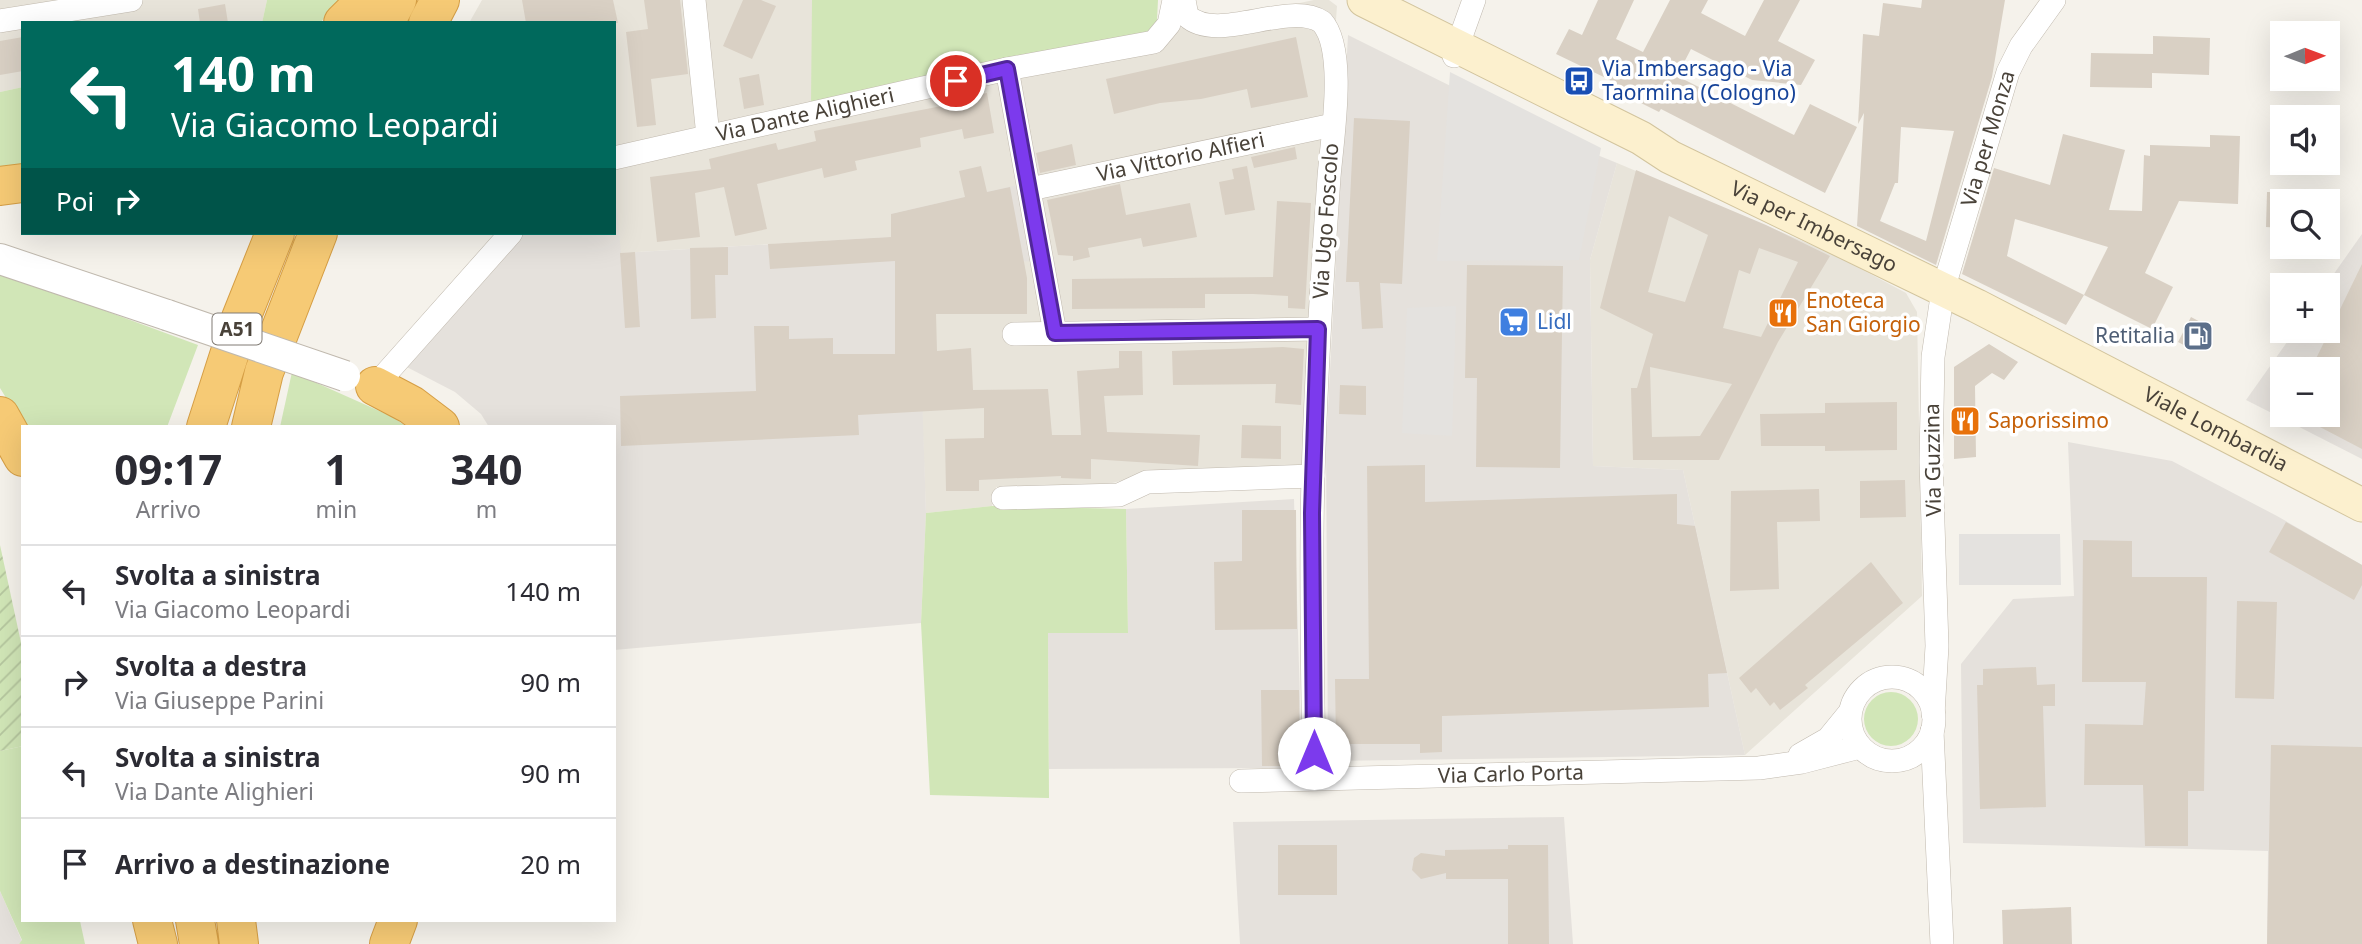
<!DOCTYPE html>
<html lang="it">
<head>
<meta charset="utf-8">
<style>
	body { margin:0; font-family:"Noto Sans",sans-serif; background:#f2f2f3; color:#2b2b33; height:100vh; display:flex; flex-direction:column; font-size:26px; white-space:nowrap }
	* { box-sizing:border-box; margin:0 }
	p { font-size:23px; color:#7c7c81 }
	.icon { flex:none; width:38px; height:38px; fill:none; stroke:currentColor; stroke-width:2; stroke-linecap:round; stroke-linejoin:round }
	.map { position:relative; flex:1; overflow:hidden }
	.sheet { position:absolute; left:21px; top:425px; width:595px; height:497px; display:flex; flex-direction:column; background:#fff; border-radius:0px; box-shadow:0 7px 28px #0002 }
	.sheet>* { flex:none }
	.guide { position:absolute; left:21px; top:21px; width:595px; height:214px; border-radius:0px; box-shadow:0 7px 28px #0002; background:#00695c; color:#fff; overflow:hidden }
	.needle { width:46px; rotate:89deg }
	.tools { position:absolute; left:2270px; top:21px; display:grid; gap:14px }
	.tools a { display:grid; place-items:center; width:70px; height:70px; border-radius:0px; background:#fff; box-shadow:0 7px 28px #0002; font-size:35px }
	.pin { position:absolute; display:grid; place-items:center; width:60px; height:60px; color:#fff; margin:-30px; border:4px solid #fff; border-radius:50%; box-shadow:0 2px 7px #0007 }
	.me { position:absolute; width:77px; margin:-38px; rotate:0deg; stroke-linejoin:round; filter:drop-shadow(0 0 5px #0008) }
	.turn { display:flex; align-items:center; gap:24px; height:147px; padding:0 35px; font-size:32px }
	.turn .icon { width:91px; height:91px; stroke-width:2.5 }
	.turn b { display:block; font-size:49px; line-height:60px }
	.then { display:flex; align-items:center; height:66px; padding:0 35px; background:#0003; gap:14px; font-size:26px }
	.eta { display:flex; justify-content:space-evenly; align-items:center; height:119px; text-align:center }
	.eta b { font-size:42px; font-weight:700; line-height:49px }
	ul { padding:0; list-style:none }
	li { display:flex; align-items:center; gap:21px; height:91px; padding:0 35px; border-top:2px solid #e1e1e2 }
	li div { flex:1 }
	li b { display:block; font-size:26px }
	li em { font-style:normal }
	.map>svg:first-child { display:block }
</style>
</head>
<body>
<div class="map">
<svg width="2362" height="944" viewBox="0 0 2362 944">
	<defs>
		<pattern id="garden-furrows" width="10" height="10" patternUnits="userSpaceOnUse" patternTransform="scale(1.75)"><rect width="10" height="10" fill="#d1e6b7"/><path d="M-1 1l2-2M0 10L10 0M9 11l2-2" fill="none" stroke="#b5c69e"/></pattern>
	</defs>
	<rect width="100%" height="100%" fill="#f5f2eb"/>
	<path fill="#e8e4da" d="M0,0H267L262,23H23V87L0,92Z
		M482,0H812V105L1314,0H1329L1337,6L1303,474H1148L1108,484L996,487L992,506L926,513L919,332L1010,187L891,214V237L620,253L614,178V23H469Z
		M1617,163L1831,253L1906,293L1917,312L1922,596L1745,755L1683,470L1593,466L1590,260Z"/>
	<path fill="#e5e1dc" fill-rule="evenodd" d="M1348,35L1553,137L1617,163L1590,260L1593,466L1683,470L1745,755L1328,761L1326,445Z
		M614,178L621,253L891,237V214L1021,184L1034,261L918,266L926,513L921,623L614,650V427H489L481,414L455,392L399,363L515,233H614Z
		M2362,234V459L2246,400L2295,331H2328L2326,285ZM2282,369H2328V415H2282Z
		M2068,442L2172,461L2277,516L2362,565V944H2267L2268,851L1963,843L1961,664L2013,599L2074,596Z
		M1294,499L1302,768L1049,769L1048,633L1128,632L1126,509Z
		M1564,817L1573,944H1240L1233,822Z
		M0,891L22,941L19,944H0Z"/>
	<path fill="#d1e6b7" d="M267,0H340L320,23H262Z
		M812,0H1158L1157,20L1150,34L811,105Z
		M23,87V168L0,171V92Z
		M0,272L198,345L167,427H24L0,388Z
		M292,372L393,417L407,427H280Z
		M992,506L1126,509L1128,633H1048L1049,798L930,795L921,623L926,513Z
		M1864 719a27 27 0 1 1 54 0a27 27 0 1 1-54 0Z
		M23,746V920L80,921L85,944H19L22,940L0,891V751Z"/>
	<path fill="url(#garden-furrows)" d="M0,545L23,652V746L0,751Z"/>
	<path fill="#e4e2df" d="M1450,72L1601,148L1579,260L1437,261Z
		M1456,306L1452,436L1402,433L1407,308Z
		M1959,534H2060L2061,585H1959Z"/>
	<path fill="#d9d0c4" fill-rule="evenodd" d="M522,0H613L618,23H526Z
		M644,0H680L688,74L651,79L656,125L637,127L626,32L648,29Z
		M743,0H761L776,6L752,59L723,46Z
		M1598,0H1634L1616,39L1643,52L1670,0H1708L1701,13L1745,36L1764,0H1800L1778,41L1815,60L1801,85L1752,80L1691,49L1677,76L1794,135L1810,104L1857,127L1825,193L1661,109L1659,112L1607,86L1610,80L1556,54L1569,29L1582,35Z
		M1922,0H2005L1992,77L1936,265L1857,226L1864,113L1858,124L1863,34L1879,36L1883,3L1921,8ZM1901,127L1954,131L1926,241L1880,221L1895,183H1898Z
		M225,4L228,23H200L198,9Z
		M2153,36L2210,38L2209,75L2152,73V88L2090,87L2091,53L2153,54Z
		M23,37V71L0,75V41Z
		M1296,37L1308,97L1251,108L1247,89L1201,99L1160,103L1114,114L1106,79Z
		M759,74L764,105L744,109L739,78Z
		M987,93L994,133L964,139L962,129L920,138L921,147L855,161L857,170L824,178L822,168L757,184L767,229L735,236L724,187L695,193L700,237L657,242L650,177L711,169L709,159L776,143L778,150L816,141L814,131L957,103L956,98Z
		M1354,118L1410,121L1402,284L1380,283L1383,328L1362,329L1359,282H1346Z
		M2063,134L2125,150L2109,210L2142,211L2144,155L2150,156V145L2210,147V135L2240,136L2238,204L2179,201L2145,273L2173,287L2152,329L2084,295L2066,325L1962,274L1994,168L2050,185ZM2015,219L2108,247L2084,295L2007,256Z
		M1072,144L1076,165L1040,173L1036,153Z
		M1295,147L1297,159L1254,168L1251,157Z
		M981,166L987,192L1010,187L1027,278V314H936L937,351L971,348L973,390L1048,389L1052,435H1081L1077,371L1119,368V351H1142L1143,395L1104,396L1107,432L1200,435L1198,466L1091,459V479L1061,478V476L979,480V491H946L945,439L984,438V408L858,415L859,435L621,446L620,396L756,391L754,326H789V339L833,338V354H895V261L770,269L768,244L891,237V214L965,197L959,171Z
		M1247,166L1255,210L1225,215L1219,182L1234,179L1232,169Z
		M1636,170L1766,225L1830,256L1778,342L1719,460H1633L1631,388H1637L1653,334L1600,308ZM1669,216L1708,235L1685,302L1648,292ZM1759,248L1798,262L1761,337L1723,328L1739,270L1750,274ZM1650,367L1732,384L1700,436L1652,437Z
		M1120,184L1126,215L1190,203L1197,237L1143,247L1141,238L1088,248L1090,257L1073,261V256L1058,255L1047,200Z
		M2267,192H2282V228L2266,227Z
		M1277,201L1311,203L1305,309L1288,308V296L1253,294H1205V308L1072,309V279L1273,277Z
		M728,247V275H715L716,318L691,319L690,248Z
		M635,252L640,327L625,328L620,253Z
		M2362,264V449L2297,415H2328V369H2311Z
		M1467,265L1563,266L1560,468L1476,467L1477,378H1465Z
		M2191,317L2208,326L2195,351L2178,342Z
		M1989,344L2018,362L2004,380L1992,373L1975,386L1976,457L1954,459V367Z
		M1283,347L1304,349L1301,405L1275,403L1276,384L1173,385L1172,351Z
		M1340,385L1366,386V415L1339,414Z
		M1897,402V450L1825,451V446H1761L1760,414L1825,413V403Z
		M1242,425L1281,426V459L1241,458Z
		M1425,465V502L1677,494V524L1695,526L1727,673L1708,674L1709,707L1442,716V752L1420,753V744H1336L1335,679H1369L1367,466Z
		M1905,480L1906,517L1860,518V481Z
		M1819,489L1820,521L1777,522L1779,589L1730,591L1731,491Z
		M1242,510H1296L1297,629L1215,630L1214,562L1242,561Z
		M2286,522L2362,565V585L2354,600L2269,552Z
		M2083,540L2132,541V577H2207L2204,791H2188V846H2145L2143,785H2084L2085,724L2143,725L2146,682H2082Z
		M1871,562L1903,603L1805,685L1808,688L1780,710L1774,702L1770,706L1756,688L1751,693L1739,678Z
		M2237,601L2277,602L2274,699L2235,698Z
		M2036,667L2037,685L2055,684V706H2043L2046,807L1980,809L1977,685H1983V669Z
		M1261,690H1299L1300,766H1262Z
		M2271,745L2362,747V944H2267Z
		M1278,845H1337V895H1278Z
		M1508,845H1548L1549,944H1508V879H1446V873L1421,879L1412,870L1414,858L1421,853L1445,856V850L1508,849Z
		M2071,907L2072,944H2003L2002,910Z"/>
	<g fill="none" stroke-linecap="round" stroke-linejoin="round">
		<g stroke="#c0b9ae" stroke-width="24">
			<g id="minor">
				<path d="M694,0L708,136"/>
				<path d="M1184,0L1187,16C1218,44 1288,0 1322,22C1347,50 1332,139 1329,177C1322,277 1316,377 1313,478C1310,578 1313,679 1314,779"/>
				<path d="M0,21L131,0"/>
				<path d="M1454,56L1474,0"/>
				<path d="M1007,69L1055,333"/>
				<path id="s1" d="M614,158L1007,69L1154,42L1169,24L1174,0"/>
				<path id="s2" d="M1030,189L1333,125"/>
				<path d="M1014,334L1318,329"/>
				<path d="M375,386L511,233"/>
				<path d="M1003,498L1119,495L1147,482L1313,476"/>
				<circle cx="1892" cy="719" r="42"/>
				<path id="s3" d="M1933,714L1937,646L1931,462L1933,357L1943,290L2008,72L2021,46L2054,0"/>
				<path d="M1932,731L1942,944"/>
				<path d="M1800,755L1828,739L1850,712"/>
				<path id="s4" d="M1241,781L1759,768L1802,762L1860,747"/>
			</g>
		</g>
		<g stroke="#c0b9ae" stroke-width="32">
			<path id="tertiary" d="M0,259L167,315"/>
		</g>
		<g stroke="#d2c49d" stroke-width="35">
			<g id="secondary">
				<path id="s5" d="M1364,0L1641,138L1670,157L1977,306L2362,505"/>
			</g>
		</g>
		<g stroke="#d59e45" stroke-width="40">
			<path id="motorway" d="M343,23L366,0
				M385,23L397,0
				M428,23L440,0
				M0,186L23,183
				M375,386L411,405L440,427
				M0,416L23,457
				M206,427L241,318L275,233
				M251,427L264,372L318,233
				M152,920L158,944
				M195,920L199,944
				M236,920L239,944
				M389,944L398,920"/>
		</g>
		<use href="#minor" stroke="#fff" stroke-width="23"/>
		<use href="#tertiary" stroke="#fff" stroke-width="30"/>
		<use href="#secondary" stroke="#fcf0ce" stroke-width="33"/>
		<use href="#motorway" stroke="#f6ca75" stroke-width="38"/>
		<g stroke="#c0b9ae" stroke-width="32" stroke-linecap="butt">
			<path id="tertiary-bridge" d="M167,315L345,376"/>
		</g>
		<use href="#tertiary-bridge" stroke="#fff" stroke-width="30"/>
	</g>
	<g fill="none" stroke-linecap="round" stroke-linejoin="round">
		<g stroke="#51269a" stroke-width="18">
			<path id="route" d="M956,81L1007,69L1055,333L1318,329L1312,513L1314,753"/>
		</g>
		<use href="#route" stroke="#7c3aed" stroke-width="12"/>
	</g>
	<defs>
		<g id="bus-square" transform="scale(1.575)"><rect x="-9" y="-9" width="18" height="18" rx="4" fill="#1a4fb4" stroke="#fff"/><path d="M-5-6H5V4H4V6H2V4H-2V6H-4V4H-5ZM-3.5-4V0h7V-4ZM-3.5 1.2v1.5H-2V1.2ZM2 1.2v1.5H3.5V1.2Z" fill="#fff"/></g>
		<g id="restaurant-square" transform="scale(1.575)"><rect x="-9" y="-9" width="18" height="18" rx="4" fill="#e8710a" stroke="#fff"/><path d="M-5-6h1v4h1v-4h1v4h1v-4h1v5L-1.5 .5V6h-2V.5L-5-1ZM5-6V6H3V1.5H1.5Q1.5-4 5-6Z" fill="#fff"/></g>
		<g id="supermarket-square" transform="scale(1.575)"><rect x="-9" y="-9" width="18" height="18" rx="4" fill="#3f7fe0" stroke="#fff"/><path d="M-6-5.5h2.5l.6 2H6L4.5 2H-2.5L-4.4-4H-6ZM-1.5 3.2a1.3 1.3 0 1 0 .1 0ZM3 3.2a1.3 1.3 0 1 0 .1 0Z" fill="#fff"/></g>
		<g id="fuel-square" transform="scale(1.575)"><rect x="-9" y="-9" width="18" height="18" rx="4" fill="#5c6f8a" stroke="#fff"/><path d="M-5.5-6h7V0h2V4h1.3V-2.5L3-4.5l.8-.8L6-3V5H2.5V1h-1V6h-7ZM-4.2-4.7v3.2H.2V-4.7Z" fill="#fff"/></g>
	</defs>
	<g fill-rule="evenodd">
		<use href="#bus-square" x="1579" y="81"/>
		<use href="#restaurant-square" x="1783" y="313"/>
		<use href="#supermarket-square" x="1514" y="322"/>
		<use href="#fuel-square" x="2198" y="336"/>
		<use href="#restaurant-square" x="1965" y="421"/>
	</g>
	<g text-anchor="middle" stroke-width="7" stroke-linejoin="round" paint-order="stroke">
		<rect fill="#fff" stroke="#807b74" stroke-width="2" x="212.5" y="313.5" width="49" height="31" rx="5"/>
		<g font-size="19" font-weight="bold" fill="#494239">
			<text x="237" y="336">A51</text>
		</g>
		<g font-size="21" fill="#164399" stroke="#fff" text-anchor="start">
			<text x="1602" y="76">Via Imbersago - Via<tspan x="1602" dy="24">Taormina (Cologno)</tspan></text>
		</g>
		<g font-size="21" fill="#494239" stroke="#fff">
			<text dy="7" stroke="none"><textPath href="#s1" startOffset="196">Via Dante Alighieri</textPath></text>
			<text dy="7" stroke="none"><textPath href="#s3" startOffset="583">Via per Monza</textPath></text>
			<text dy="7" stroke="none"><textPath href="#s2" startOffset="154">Via Vittorio Alfieri</textPath></text>
			<text transform="translate(1326 221) rotate(-86)" y="7">Via Ugo Foscolo</text>
			<text dy="7" stroke="none"><textPath href="#s5" startOffset="504">Via per Imbersago</textPath></text>
			<text dy="7" stroke="none"><textPath href="#s5" startOffset="954">Viale Lombardia</textPath></text>
			<text transform="translate(1933 460) rotate(-91)" y="7">Via Guzzina</text>
			<text dy="7" stroke="none"><textPath href="#s4" startOffset="270">Via Carlo Porta</textPath></text>
		</g>
		<g font-size="21" fill="#c56008" stroke="#fff" text-anchor="start">
			<text x="1806" y="308">Enoteca<tspan x="1806" dy="24">San Giorgio</tspan></text>
			<text x="1988" y="428">Saporissimo</text>
		</g>
		<g font-size="21" fill="#366cbe" stroke="#fff" text-anchor="start">
			<text x="1537" y="329">Lidl</text>
		</g>
		<g font-size="21" fill="#4e5e75" stroke="#fff" text-anchor="end">
			<text x="2175" y="343">Retitalia</text>
		</g>
	</g>
</svg>
<div class="tools">
<a><svg class="needle" viewBox="-14 -14 28 28"><path d="M0-13l5 13h-10z" fill="#e53935"/><path d="M0 13l5-13h-10z" fill="#7c7c81"/></svg></a>
<a><svg class="icon" aria-label="sound" viewBox="0 0 24 24"><path d="M4 9h4l5-4v14l-5-4H4zM17 9q2 3 0 6"/></svg></a>
<a><svg class="icon" aria-label="search" viewBox="0 0 24 24"><circle cx="10" cy="10" r="6"/><path d="M15 15l6 6"/></svg></a>
<a>+</a>
<a>−</a>
</div>
<div class="pin" style="left:956px;top:81px;background:#d93025"><svg class="icon" aria-label="arrive" viewBox="0 0 24 24"><path d="M6 21V4h12l-3 4 3 4H6"/></svg></div>
<svg class="me" style="left:1314px;top:753px" viewBox="-20 -20 40 40"><circle r="19" fill="#fff"/><path d="M0-13L10 11 0 6-10 11z" fill="#7c3aed"/></svg>
<div class="guide">
<div class="turn"><svg class="icon" aria-label="left" viewBox="0 0 24 24"><path d="M17 20v-9H6M10 6l-5 5 5 5"/></svg><div><b>140 m</b>Via Giacomo Leopardi</div></div>
<div class="then">Poi<svg class="icon" aria-label="right" viewBox="0 0 24 24"><path d="M7 20v-9h11M14 6l5 5-5 5"/></svg></div>
</div>
<section class="sheet">
<div class="eta">
<div><b>09:17</b><p>Arrivo</p></div>
<div><b>1</b><p>min</p></div>
<div><b>340</b><p>m</p></div>
</div>
<ul>
<li><svg class="icon" aria-label="left" viewBox="0 0 24 24"><path d="M17 20v-9H6M10 6l-5 5 5 5"/></svg><div><b>Svolta a sinistra</b><p>Via Giacomo Leopardi</p></div><em>140 m</em></li>
<li><svg class="icon" aria-label="right" viewBox="0 0 24 24"><path d="M7 20v-9h11M14 6l5 5-5 5"/></svg><div><b>Svolta a destra</b><p>Via Giuseppe Parini</p></div><em>90 m</em></li>
<li><svg class="icon" aria-label="left" viewBox="0 0 24 24"><path d="M17 20v-9H6M10 6l-5 5 5 5"/></svg><div><b>Svolta a sinistra</b><p>Via Dante Alighieri</p></div><em>90 m</em></li>
<li><svg class="icon" aria-label="arrive" viewBox="0 0 24 24"><path d="M6 21V4h12l-3 4 3 4H6"/></svg><div><b>Arrivo a destinazione</b></div><em>20 m</em></li>
</ul>
</section>
</div>
</body>
</html>
